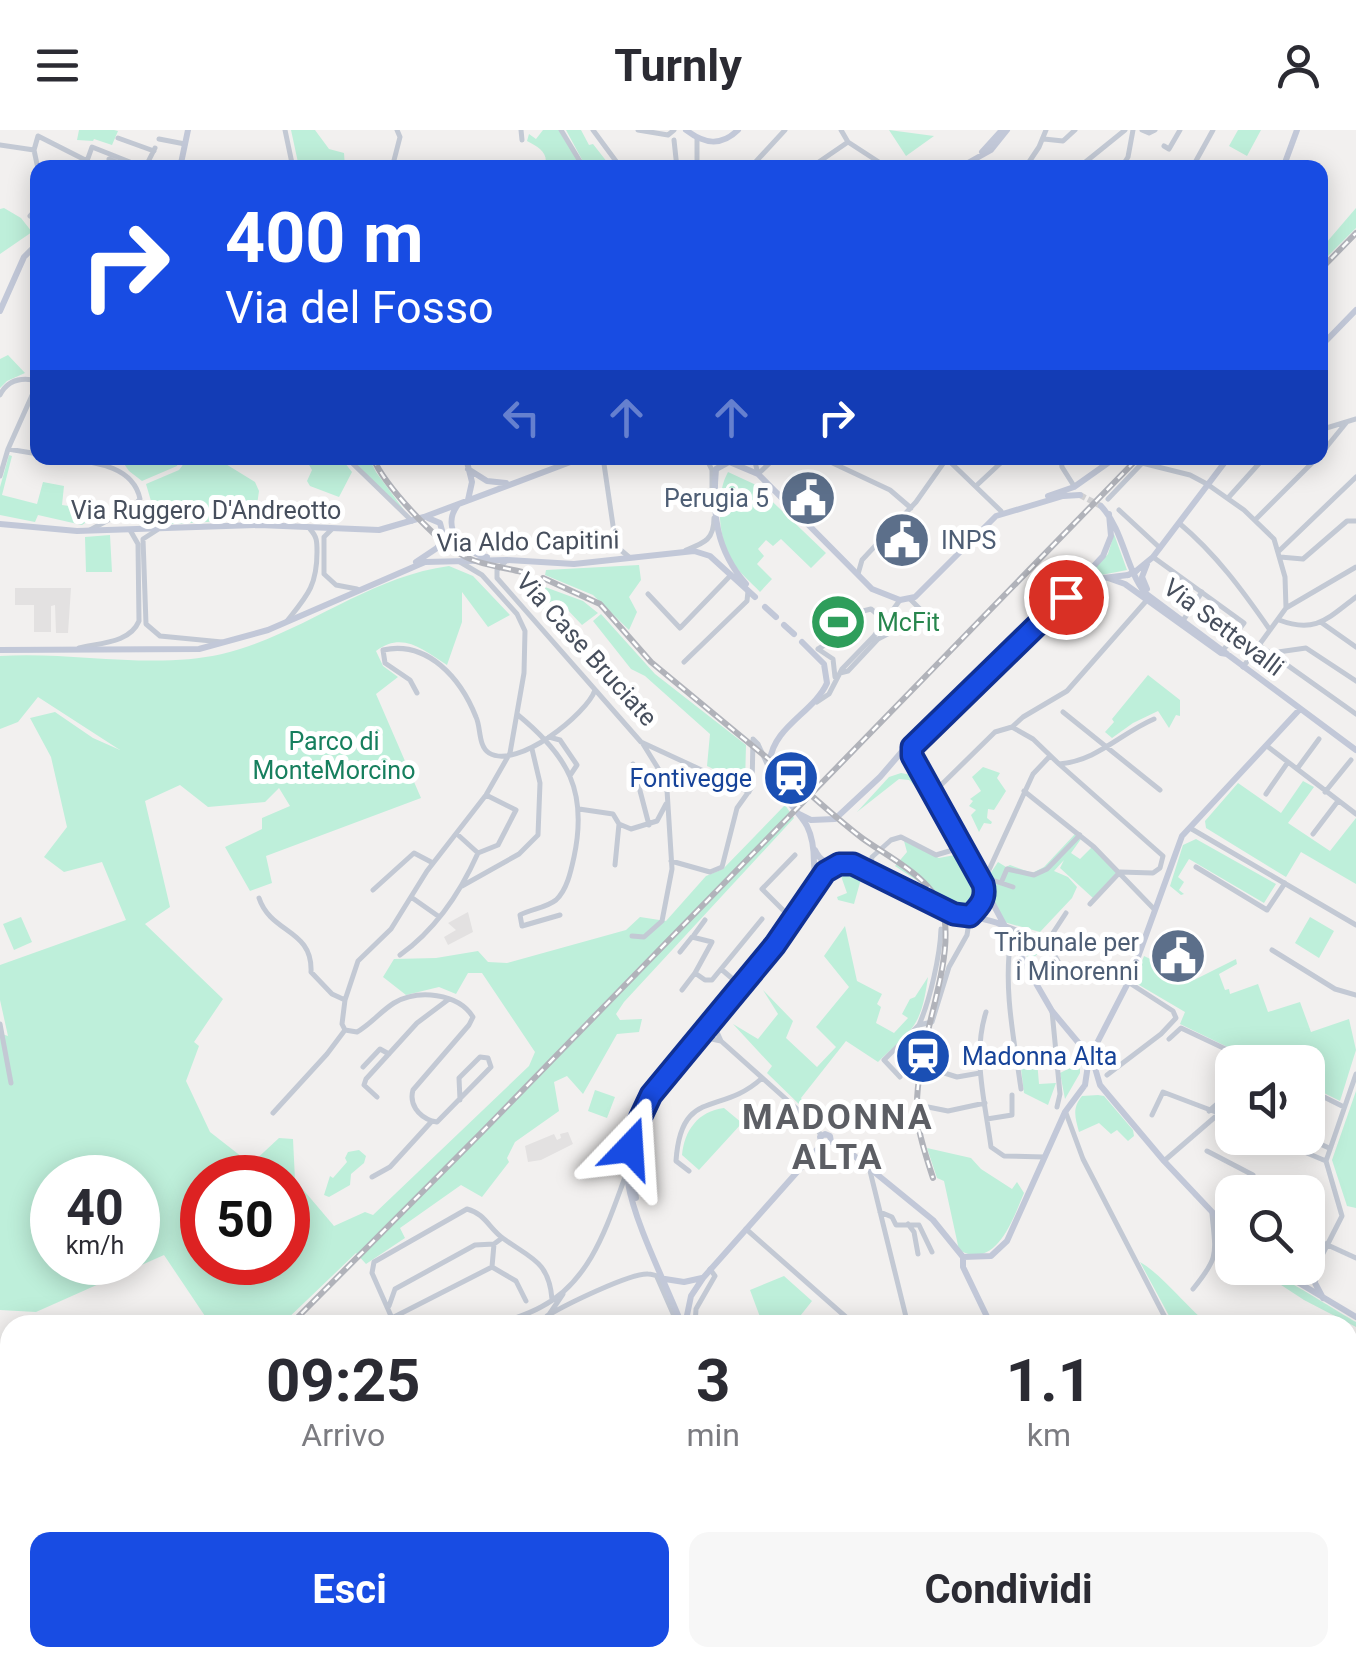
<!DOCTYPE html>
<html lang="it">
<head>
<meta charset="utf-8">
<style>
	body { margin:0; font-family:Roboto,sans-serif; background:#f7f7f7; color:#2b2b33; height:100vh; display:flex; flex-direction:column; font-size:38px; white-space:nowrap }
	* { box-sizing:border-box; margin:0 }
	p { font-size:32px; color:#7c7c81 }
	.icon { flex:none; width:55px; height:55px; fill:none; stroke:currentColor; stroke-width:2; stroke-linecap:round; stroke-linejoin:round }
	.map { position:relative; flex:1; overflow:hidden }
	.panel { position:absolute; left:0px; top:1185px; width:1358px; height:352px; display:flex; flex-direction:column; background:#fff; border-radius:30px 30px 0 0; box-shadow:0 5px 25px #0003 }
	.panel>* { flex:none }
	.guide { position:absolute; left:30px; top:30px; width:1298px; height:305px; border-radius:20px; box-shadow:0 5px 25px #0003; background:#184ce3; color:#fff; overflow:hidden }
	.buttons { position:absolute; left:1215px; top:915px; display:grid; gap:20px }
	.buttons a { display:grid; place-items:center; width:110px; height:110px; border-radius:20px; background:#fff; box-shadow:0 5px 25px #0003; font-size:50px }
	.speed { position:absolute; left:30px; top:1025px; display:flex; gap:20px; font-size:50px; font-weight:700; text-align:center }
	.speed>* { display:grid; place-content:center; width:130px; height:130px; border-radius:50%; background:#fff; box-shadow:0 5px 25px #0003; line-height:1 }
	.speed small { font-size:25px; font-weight:400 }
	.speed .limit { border:15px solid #d22; background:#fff; color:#111 }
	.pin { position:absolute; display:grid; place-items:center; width:85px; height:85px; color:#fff; margin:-42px; border:5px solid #fff; border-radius:50%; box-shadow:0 2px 10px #0007 }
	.me { position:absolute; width:110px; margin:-55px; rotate:20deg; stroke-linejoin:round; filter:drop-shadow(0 0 8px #0008) }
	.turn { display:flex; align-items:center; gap:35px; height:210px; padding:0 30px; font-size:45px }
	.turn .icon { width:130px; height:130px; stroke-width:2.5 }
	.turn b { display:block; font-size:70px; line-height:85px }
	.lanes { display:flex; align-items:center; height:95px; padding:0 30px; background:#0003; justify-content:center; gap:50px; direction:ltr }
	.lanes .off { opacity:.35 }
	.eta { display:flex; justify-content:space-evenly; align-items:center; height:170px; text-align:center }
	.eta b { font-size:60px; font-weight:700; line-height:70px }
	.button { display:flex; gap:20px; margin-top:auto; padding:20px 30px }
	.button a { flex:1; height:115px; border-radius:20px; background:#184ce3; color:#fff; font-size:40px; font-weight:700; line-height:115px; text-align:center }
	.button a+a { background:#f7f7f7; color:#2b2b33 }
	header { display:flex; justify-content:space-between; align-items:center; height:130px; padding:0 30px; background:#fff; font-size:45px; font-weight:700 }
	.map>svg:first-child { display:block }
</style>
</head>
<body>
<header><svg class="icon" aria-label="menu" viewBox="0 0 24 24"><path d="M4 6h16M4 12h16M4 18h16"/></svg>Turnly<svg class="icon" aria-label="person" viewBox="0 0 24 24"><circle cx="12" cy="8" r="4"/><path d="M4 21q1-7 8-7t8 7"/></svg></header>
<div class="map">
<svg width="1356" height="1536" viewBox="0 0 1356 1536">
	<rect width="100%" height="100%" fill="#f2f0ef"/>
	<path fill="#fcfae9" d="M366,1528L390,1529L471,1528L441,1536H362Z"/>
	<path fill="#e3e1e1" d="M15,458H71L68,503H56L55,475L51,476V502H34V475H15Z
		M468,782L473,802L448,815L444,807L456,800L448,793Z
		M568,1002L573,1014L541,1030L528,1032L525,1016L554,1004L557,1010L561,1008L560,1004Z
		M1227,1528H1279L1286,1536H1221Z"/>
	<path fill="#beefda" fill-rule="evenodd" d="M79,0H114L118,1L112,15L94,9L93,11L77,10Z
		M291,0H315L329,19L344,23L345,37H299Z
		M543,0H559L582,37H545C549,23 539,17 527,11L529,4L536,9Z
		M566,0H581L589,15L593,14L611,37H586Z
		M889,0L934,6L906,26Z
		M1238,0H1261L1247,26L1229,16Z
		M4,78L21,88L32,102L0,124V79Z
		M1356,78V98L1320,134V120Z
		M8,225L25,243L7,251L0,258V229Z
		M9,325L12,326L2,365L37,374L43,352L64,356L62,375L91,379L94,387L82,395L38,385L35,392L0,385V357Z
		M120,328L134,330L180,328L177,336L142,351L129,341Z
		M188,328H216L255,352L259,361L255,389L158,395L146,354L179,340Z
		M305,328H341L352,342L339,367L310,356L307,351L312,340Z
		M351,328H369L376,342L404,380L390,370Z
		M728,342L754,354L826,423L811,438L781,409L773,416L766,410L758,419L764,426L757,434L772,449L760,462C751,452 739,443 732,431C718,409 715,365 728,342Z
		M1114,404L1127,440L1086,448L1108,424Z
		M110,405L112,442H86L85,407Z
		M639,435L641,450L629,467L637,482L629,500L593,465L545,445L546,440Z
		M449,436L473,446L510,485L488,497L462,462V492L447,535C423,520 403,501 376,521L383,536L398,547L376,564L421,668L266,726L272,753L250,761L225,717L262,699V688L290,676L279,658L265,672L208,677L180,655L145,671L170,777L145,794L223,869L194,912L199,916L186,951L210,1002L251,1034L279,1008L293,1009L295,1050L334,1096L365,1082L373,1085L529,936L535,922L482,843H468L456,864L439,857L406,865L383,847L394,829L436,828L478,821L488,832L507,833L626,800L640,787L666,791L706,746L723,739L785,675L794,688L624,872L616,884L620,890L642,889L639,902L617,904L583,964L567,946L554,952L559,981L515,1012L507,1028L509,1032L482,1067L461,1055L400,1098L405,1108L366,1134L356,1123L281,1195H211L164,1125L36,1182L0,1180V897L2,904L8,906L0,870V835L126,790L102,732L64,742L44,727L67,697L51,627L30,588L55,582L93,608L120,620L38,567L18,592L0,599V526C70,521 152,540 222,524C302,505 367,447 449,436ZM52,1048H138V1132H52ZM202,1048H288V1132H202Z
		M545,457L583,471L598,483L582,495L563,475L549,485L535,470Z
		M601,484L655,544L746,615L745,654L707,636L710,604L645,546L631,539L593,491Z
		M1148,545L1180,570V586L1176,585L1169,598L1158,581L1133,593L1112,608L1105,602L1114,592L1112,589Z
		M983,637L1000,643L997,648L1006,661L994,680L988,679L987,688L992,692L991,694L984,693L979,702L971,685L976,680L969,676L973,671L970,669L981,661L972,647Z
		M901,643L917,646L928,663L926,667L909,650L899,649L857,682L889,647Z
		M1303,651L1314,657L1288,693L1330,721L1356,688V754L1301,722L1286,747L1206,698L1205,691L1238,653L1281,683Z
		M1075,704L1081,709L1071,723L1080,729L1092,717L1118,741L1093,768L1060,738L1064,730L1054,741L1068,747L1077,757L1072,768L1040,802L1004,792L984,753L998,732L1006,737L1010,735L1032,743L1044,737Z
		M1196,709L1276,754L1264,773L1189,729L1178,747L1184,752L1179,760L1184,764L1181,765L1170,756L1183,715Z
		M904,711L939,728L960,724L972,739L980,760L972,778L957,777L895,736L907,722Z
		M846,737L856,741L861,749L854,774L838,770L837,767L847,763L841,746L848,743Z
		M21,787L32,812L14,820L3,794Z
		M1310,787L1334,801L1319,828L1295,813Z
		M845,796L857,851L882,864L877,874L881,877L876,893L894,903L908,888L902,884L910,869L915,867L928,847C921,898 913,898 878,932L846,911L801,968L805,975L803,978L767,943L772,936L733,894L758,909L778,884L763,860L793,891L786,908L817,937L836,917L816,897L849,857L824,826Z
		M1014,800L1046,816L1030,831L1011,802Z
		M1144,826L1194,850L1236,829L1237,834L1219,844L1225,860L1229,859L1230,864L1258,854L1268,882L1300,872L1311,902L1349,889L1356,920L1340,971L1308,955V932H1249L1244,925L1180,894L1185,882L1134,852Z
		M1037,930L1039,954L1056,953L1048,975L1024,963L1020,931Z
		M1076,935L1080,937V943L1065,969L1060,943Z
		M595,960L615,967L607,988L588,981Z
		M1356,961V1078L1347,1076L1332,1030Z
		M1098,965L1104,966L1133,1000L1134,1006L1128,1011L1117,1000L1111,1004L1099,993L1079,1002C1075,987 1072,978 1082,966Z
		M724,978L742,993L699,1040L682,1025C684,1001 698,981 724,978Z
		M927,1018L971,1028L981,1039L1012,1059L1017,1052L1024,1063C1013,1089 996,1141 959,1120L944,1051L937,1048Z
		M359,1020L366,1026L364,1033L351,1044L350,1055L329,1067L324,1065L330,1046L333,1048L347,1032L345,1028L348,1022Z
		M1140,1132C1159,1142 1189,1179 1209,1195H1174Z
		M1255,1138C1270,1137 1336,1181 1356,1192V1197L1304,1170Z
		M784,1146L812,1171L797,1190L801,1195H782L780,1190L763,1195L750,1160Z
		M195,1528H346L349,1536H191Z
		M814,1528H890V1536H817Z
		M951,1528H1132L1124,1536H951Z"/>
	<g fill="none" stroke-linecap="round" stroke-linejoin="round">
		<path stroke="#d0d0d2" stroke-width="5" stroke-dasharray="5 2.5" stroke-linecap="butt" d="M836,508L854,490"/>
		<path stroke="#d0d0d2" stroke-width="6" stroke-dasharray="6 3" stroke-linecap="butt" d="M1080,365L1101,376"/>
		<path stroke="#c3c9d4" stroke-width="5" d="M285,0L293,38
			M521,0L522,10
			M561,0L584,38
			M593,0L621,38
			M638,0L668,5L674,0
			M841,0L848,12L888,38
			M1142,0L1149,3L1155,0
			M118,8L154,21
			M159,9L185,14
			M1044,9L1063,11L1075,0
			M674,10L677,38
			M0,15L34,20
			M1164,16L1169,19L1180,0
			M109,29L121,34
			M87,31L92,17L145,38L155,18
			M128,37V38
			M392,38L400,7L397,0
			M697,38V8
			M750,38L785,0
			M810,38L848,12
			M1025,38L1039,17L1046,0
			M1078,38L1125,0
			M1121,38L1128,27L1133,0
			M1192,38L1213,0
			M38,39L34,20L38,6L101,38
			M30,86L35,80L38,64
			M0,265C8,249 22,247 38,251
			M1320,300L1356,289
			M8,319L38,324
			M1320,325L1346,293
			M62,328C90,332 133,334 140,369L134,376L90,400
			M347,328L412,391
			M606,328L604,334L616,416L629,427
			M706,328L712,340V367
			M754,328L758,344
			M822,328L890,360L911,378
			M946,328L1001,381
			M1061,328L1062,337L1074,356
			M1142,333L1190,345L1207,354L1244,380L1274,409L1285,447L1286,478L1243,537
			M758,344L775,328
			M0,346L8,319L38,252
			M976,356L1006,328
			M1228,368L1264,328
			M1108,369L1147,328
			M1119,380L1160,418
			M1256,389L1317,328
			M1179,393C1216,424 1243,461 1270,500
			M332,399L324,407V444L336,455L357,459
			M157,400L143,409L146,494L160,506L222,512
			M686,420C704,413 714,410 714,388
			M1279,421L1356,347
			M1153,427L1244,493L1224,519
			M1280,427L1303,429L1347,391H1356
			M507,430L497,440V448L641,612L749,662
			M858,444L862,430L916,372L947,328
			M648,464L680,498L731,445
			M910,469L923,482
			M1286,478L1356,437
			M1184,489L1202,462
			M854,490L863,481L871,479L895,499
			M1279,490C1316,504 1328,488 1356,467
			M287,491C307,466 317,456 317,422C317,411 317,407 310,399
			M1322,493L1356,517
			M1259,515L1356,584
			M79,518C100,513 130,513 139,491L138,414L130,400
			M818,519L833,529L835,547
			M818,519L836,508
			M1271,523L1306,518L1356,551
			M684,532L747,471L748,461
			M840,543L848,541L878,509L901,497L918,478
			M417,563L410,550L385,533L383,520C428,510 461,549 476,587C481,597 478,616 489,623C517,640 587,584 595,560
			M817,572L829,564L842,539L874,506L900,470
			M1063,582L1160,660
			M518,585C568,626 588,661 574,727C571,741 567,760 556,770C546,778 531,779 520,785L522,796L560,785
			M1012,597L1033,609L1059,634C1097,631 1121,603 1154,589
			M549,607L560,610L577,635L571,644
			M1267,616L1356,684
			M633,634L649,695
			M1059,634L1163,726L1160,738L1153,743L1120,742L1090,774
			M1297,639L1319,609
			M1024,661L1094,717L1154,779
			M934,662L995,602L1012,597L1023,587L1067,561L1147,470
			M1325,662L1351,630
			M1266,664L1288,632
			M579,679L613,684L619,694L631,699L657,691L666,674
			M1190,698L1356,795
			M1313,704L1338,671
			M478,723L498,715L516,680L486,665
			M671,731L710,742L722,737L737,678L752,657L753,609L758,614L768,636
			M615,735L619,694
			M1196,737L1267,780L1285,753
			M877,741L871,735L872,727L891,710L901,707L936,725L963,717
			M986,748L1013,757
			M983,753L1033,644L1050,626
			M1001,753L1007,739L1034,745L1047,739L1080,705
			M462,756L519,724L538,705L540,653L532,619
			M373,760L414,723L433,733
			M411,767L438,786
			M259,768C271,804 313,799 311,842L332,864L345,870
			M794,791L762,759L795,725
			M1006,796L1047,812L1063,840
			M694,805L705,790
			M632,806L644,807L662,791L672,739L667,660L661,643L643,614
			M1011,808C1003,858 1014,909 1021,959
			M1047,812L1066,783
			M1272,820L1335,859L1356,865
			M680,822L692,807L712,812L695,843L705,850H712L762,789
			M400,825C435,800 461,761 478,723L457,704
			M721,839L741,856
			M682,860L695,843
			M1052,881L1060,964L1057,977
			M986,882C972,926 985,971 991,1017L1004,1026L1044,1027
			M712,891L721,911L816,996L821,1006
			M0,894L11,953
			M919,895C930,870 940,826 941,799
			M1169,909L1181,898L1234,923L1245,932
			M694,911L707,908L721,911
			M363,937L380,919L389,924
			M938,941L957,947L980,943
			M1107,945L1161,904L1176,888L1173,881L1128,852
			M900,947L884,930L919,895L932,892L949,837L967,805L970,786
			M1308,959L1344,977
			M377,967L364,955L366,949L417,893L449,869
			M928,977L948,981L985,973
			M1209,981L1232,961
			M273,983L327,924L345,900
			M1066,983L1083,1029L1169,1195
			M1152,985L1163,962L1221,984
			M987,989L1012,985V965
			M432,991C418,986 409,974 413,960L469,895L473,887C458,863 418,859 394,873C381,881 371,894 357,902L345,900L342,894L345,870L358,831L391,799L427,741L486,665L510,623L524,543L525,501L517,484L482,445L460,432
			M1271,1008L1326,1031
			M1307,1008L1329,1018
			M1207,1021L1253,1045L1245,1059L1249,1062
			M1164,1031L1215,987L1221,984L1232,989
			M689,1041L676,1031C681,957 720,986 761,949
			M870,1041L908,1195
			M372,1047L390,1037L432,991L437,992L491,937L488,928L480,927L459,948L460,970
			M880,1082L892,1087L896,1095H919L932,1122
			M908,1094L914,1102L918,1124
			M746,1099L855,1195
			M1308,1106L1356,1128
			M492,1137L516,1151L526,1171
			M1316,1137L1342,1086L1326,1031L1356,944
			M657,1147L678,1195
			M1193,1159C1219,1127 1216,1125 1212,1084
			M389,1176L395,1159L475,1115L494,1114L502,1108
			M547,1186C565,1175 630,1143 648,1144C654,1144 659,1147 664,1149
			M392,1188L492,1137L494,1114
			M395,1195L372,1143L374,1132L467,1079C486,1084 489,1099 504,1109C530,1128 549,1131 552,1169
			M497,1195C511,1189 527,1185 541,1177C592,1151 608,1092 627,1042
			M542,1195L563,1164
			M695,1195L696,1179L715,1146L710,1139
			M1351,1233L1356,1236
			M0,1295L1,1296
			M1348,1331L1356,1314
			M1348,1372L1356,1377
			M1351,1432L1355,1446
			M1349,1447L1356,1459
			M1350,1448L1351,1432
			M462,1536L488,1528
			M490,1536L516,1528"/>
		<path stroke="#c2c8d8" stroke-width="6" d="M686,0C704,14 721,17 738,0
			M982,22L1002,0
			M180,38L188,0
			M959,38L991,20L1007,0
			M1283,38L1297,0
			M0,181L24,127L38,113
			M1320,217L1356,180
			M466,328L472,352L468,370
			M720,328L758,344L872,459L900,470L915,467L996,386L1063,366L1080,365
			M727,333L716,339C712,384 716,420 746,454
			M468,339L487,351L506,353
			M1048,366L1074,357L1115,328
			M457,376C441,398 463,423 487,427
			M1101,376C1124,401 1125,437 1145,463L1356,620
			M0,394L77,401L259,395L379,400L424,387L581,328
			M416,432L437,418L444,408L440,393L428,388
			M1136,441L1153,427L1228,328
			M1108,448L1125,454L1221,523L1227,524
			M1077,455L1087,450L1128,445
			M1147,459L1142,447L1147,434
			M765,477L776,487
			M784,495L794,504
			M0,520L199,519L268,500L425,432L507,430L574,434L694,421L710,426L755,467
			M799,684L811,690L835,689L880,647L911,611
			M815,720C824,740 838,730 856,735C891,745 922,774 956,784C972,789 986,787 1002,795
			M815,756L825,743L839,734
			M971,785L981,775L984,762
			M1096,915L1130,849L1182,706L1300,579
			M1096,915L1095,938L1100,955L1164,1031L1232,1103
			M1085,955L1088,935L1082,917L1052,881L1030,843L911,621L926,602L1019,517L1103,426L1111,406L1109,384
			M630,1031L636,1068
			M963,1127V1137L991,1195
			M1316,1137L1315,1153L1323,1168
			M1274,1138L1356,1187
			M1290,1145L1306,1144L1315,1138
			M665,1149L684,1152L702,1148
			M682,1195C666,1154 635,1094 628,1053C610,954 773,849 812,763C816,754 815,743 814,733C814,720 813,708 807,696C796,676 768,657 770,631C773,597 814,582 827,553L824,534L802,512
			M685,1195L691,1166L703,1148L822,1014L820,1007L825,1004L830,1006L831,1012L841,1015L933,1090L963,1127L991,1126L1007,1111L1065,982L1085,955
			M0,1365L10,1367
			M1348,1431H1356
			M0,1460L10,1445
			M807,1528L810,1536
			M145,1536L147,1528"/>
		<g stroke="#b1b3ba" stroke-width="6">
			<path id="rail" d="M1320,140L1356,103
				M373,328C385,356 435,410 462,425C480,435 502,437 522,442
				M543,448L600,474L651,532L783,641
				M803,658C822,675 841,692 862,708C892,730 941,751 945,793C949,829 932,879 925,915
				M921,936C912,986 918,1002 933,1048
				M290,1195L482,1002L1138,328
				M0,1496L10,1486
				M583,1536L591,1528"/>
		</g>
		<use href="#rail" stroke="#fff" stroke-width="2.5" stroke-dasharray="8" stroke-linecap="butt"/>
		<path stroke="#c2c8d8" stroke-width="6" d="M1128,445L1136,441"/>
	</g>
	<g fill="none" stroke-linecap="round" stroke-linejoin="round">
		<g stroke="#103194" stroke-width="25">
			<path id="route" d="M630,1018L634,1001L651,965L775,815L825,742L839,734H853L954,784L970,786C980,776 987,768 983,754L912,626V617L1066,467"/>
		</g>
		<use href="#route" stroke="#184ce3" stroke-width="18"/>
	</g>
	<defs>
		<g id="civic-disc" transform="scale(2.875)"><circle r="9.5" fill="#5c6f8a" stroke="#fff"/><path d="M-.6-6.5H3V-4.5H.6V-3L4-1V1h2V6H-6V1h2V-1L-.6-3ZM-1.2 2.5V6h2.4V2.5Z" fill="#fff"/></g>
		<g id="stadium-disc" transform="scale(2.875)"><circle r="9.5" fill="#2e9e5b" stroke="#fff"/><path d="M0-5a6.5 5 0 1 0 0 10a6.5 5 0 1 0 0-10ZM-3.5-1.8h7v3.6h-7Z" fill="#fff"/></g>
		<g id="station-disc" transform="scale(2.875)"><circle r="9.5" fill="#1a4fb4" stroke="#fff"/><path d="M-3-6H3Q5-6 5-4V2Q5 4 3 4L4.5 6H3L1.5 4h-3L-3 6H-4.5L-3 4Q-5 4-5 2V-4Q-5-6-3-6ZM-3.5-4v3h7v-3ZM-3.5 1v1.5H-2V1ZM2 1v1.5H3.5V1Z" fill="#fff"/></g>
	</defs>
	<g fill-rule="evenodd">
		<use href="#civic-disc" x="808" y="368"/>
		<use href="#civic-disc" x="902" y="410"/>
		<use href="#stadium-disc" x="838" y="492"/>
		<use href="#station-disc" x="791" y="648"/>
		<use href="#civic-disc" x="1178" y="826"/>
		<use href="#station-disc" x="923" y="926"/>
	</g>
	<g text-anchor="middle" stroke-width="10" stroke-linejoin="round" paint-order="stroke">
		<g font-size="25" fill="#4e5e75" stroke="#fff" text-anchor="end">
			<text x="769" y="377">Perugia 5</text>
			<text x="941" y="419" text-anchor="start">INPS</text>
			<text x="1139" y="821">Tribunale per<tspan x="1139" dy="29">i Minorenni</tspan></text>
		</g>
		<g font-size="25" fill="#474f5d" stroke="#fff">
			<text x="206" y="389">Via Ruggero D'Andreotto</text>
			<text transform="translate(528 411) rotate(-1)" y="9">Via Aldo Capitini</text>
			<text transform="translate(1224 497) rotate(37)" y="9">Via Settevalli</text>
			<text transform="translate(587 519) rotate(48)" y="9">Via Case Bruciate</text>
		</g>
		<g font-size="25" fill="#27864d" stroke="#fff" text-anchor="start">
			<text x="877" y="501">McFit</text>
		</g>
		<g font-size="25" fill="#177f5e" stroke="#fff">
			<text x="334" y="620">Parco di<tspan x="334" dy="29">MonteMorcino</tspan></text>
		</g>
		<g font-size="25" fill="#164399" stroke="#fff" text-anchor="end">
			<text x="752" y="657">Fontivegge</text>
			<text x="962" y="935" text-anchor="start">Madonna Alta</text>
		</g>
		<g font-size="35" font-weight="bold" letter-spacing="2.5" fill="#5c5e64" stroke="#fff">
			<text x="838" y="999">MADONNA<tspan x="838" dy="40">ALTA</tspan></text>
		</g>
	</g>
</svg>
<div class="buttons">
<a><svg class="icon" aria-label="sound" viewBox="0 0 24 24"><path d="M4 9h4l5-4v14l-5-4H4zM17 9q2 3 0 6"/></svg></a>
<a><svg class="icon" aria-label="search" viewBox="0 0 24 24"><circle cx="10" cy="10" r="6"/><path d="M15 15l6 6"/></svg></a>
</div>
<div class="speed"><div>40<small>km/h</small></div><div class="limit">50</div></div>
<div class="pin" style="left:1066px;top:467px;background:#d93025"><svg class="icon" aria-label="arrive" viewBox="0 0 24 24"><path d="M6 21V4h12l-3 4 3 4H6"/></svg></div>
<svg class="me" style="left:630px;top:1018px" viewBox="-20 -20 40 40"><path d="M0-17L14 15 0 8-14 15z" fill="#184ce3" stroke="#fff" stroke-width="4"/></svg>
<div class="guide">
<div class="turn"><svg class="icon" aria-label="right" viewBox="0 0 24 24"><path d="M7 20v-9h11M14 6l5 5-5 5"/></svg><div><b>400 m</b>Via del Fosso</div></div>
<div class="lanes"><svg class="icon off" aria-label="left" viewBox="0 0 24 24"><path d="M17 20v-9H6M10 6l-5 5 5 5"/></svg><svg class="icon off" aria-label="ahead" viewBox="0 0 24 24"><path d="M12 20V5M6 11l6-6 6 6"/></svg><svg class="icon off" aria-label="ahead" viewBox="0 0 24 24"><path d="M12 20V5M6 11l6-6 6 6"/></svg><svg class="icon" aria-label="right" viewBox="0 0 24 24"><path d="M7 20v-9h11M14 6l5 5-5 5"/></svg></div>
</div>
<section class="panel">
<div class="eta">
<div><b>09:25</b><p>Arrivo</p></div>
<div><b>3</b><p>min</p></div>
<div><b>1.1</b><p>km</p></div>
</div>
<div class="button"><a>Esci</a><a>Condividi</a></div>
</section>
</div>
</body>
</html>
